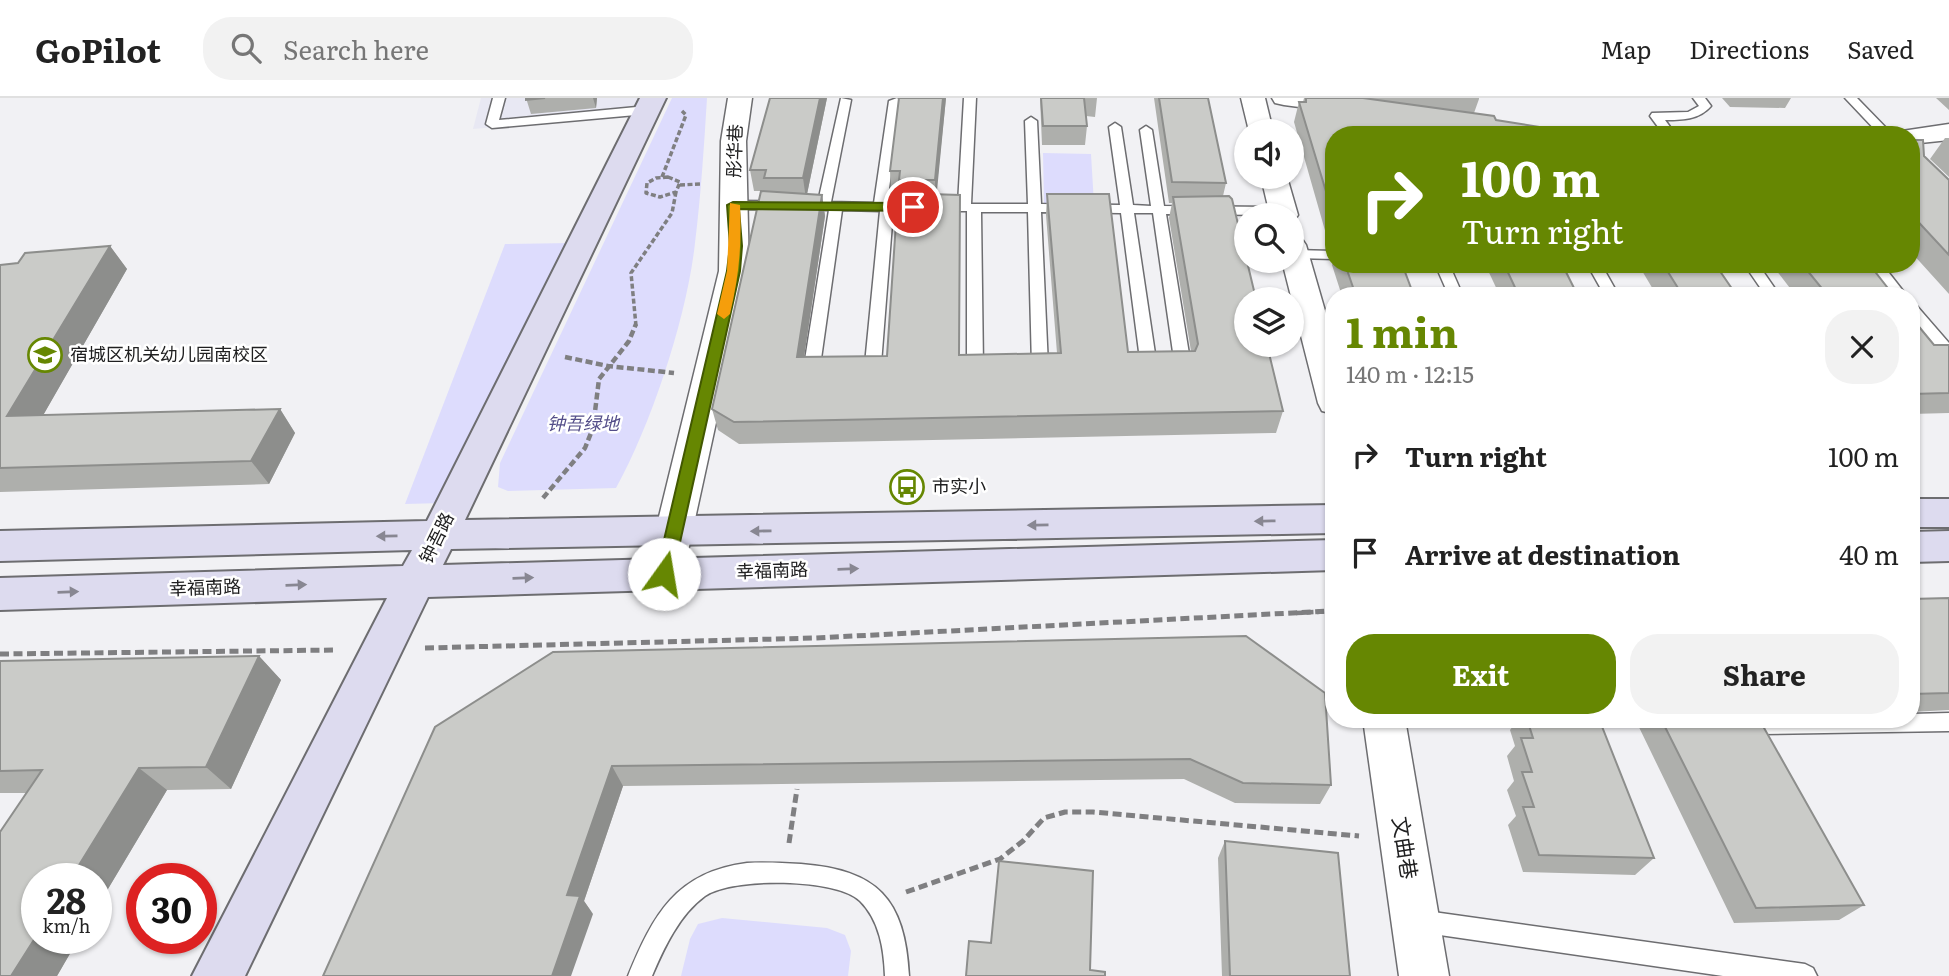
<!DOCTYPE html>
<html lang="en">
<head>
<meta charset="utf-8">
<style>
	body { margin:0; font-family:Literata,"Noto Sans SC",serif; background:#f2f2f2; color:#222; height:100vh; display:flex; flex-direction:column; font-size:26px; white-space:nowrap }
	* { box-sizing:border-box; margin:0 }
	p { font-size:23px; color:#767676 }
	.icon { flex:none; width:38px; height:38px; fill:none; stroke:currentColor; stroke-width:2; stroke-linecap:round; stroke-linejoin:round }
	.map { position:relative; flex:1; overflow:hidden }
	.side { position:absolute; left:1325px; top:189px; width:595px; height:441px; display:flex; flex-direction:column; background:#fff; border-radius:28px; box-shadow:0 2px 5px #0004 }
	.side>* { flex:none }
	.hud { position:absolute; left:1325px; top:28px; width:595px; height:147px; border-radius:28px; box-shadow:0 2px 5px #0004; background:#668702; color:#fff; overflow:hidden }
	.controls { position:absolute; left:1234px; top:21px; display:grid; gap:14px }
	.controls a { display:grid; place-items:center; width:70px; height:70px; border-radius:50%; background:#fff; box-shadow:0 2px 5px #0004; font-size:35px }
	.speed { position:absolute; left:21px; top:765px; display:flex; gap:14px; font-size:35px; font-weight:700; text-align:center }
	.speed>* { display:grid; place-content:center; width:91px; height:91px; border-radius:50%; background:#fff; box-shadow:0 2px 5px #0004; line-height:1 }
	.speed small { font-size:18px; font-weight:400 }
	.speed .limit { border:10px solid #d22; background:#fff; color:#111 }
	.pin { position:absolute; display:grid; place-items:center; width:60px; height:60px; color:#fff; margin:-30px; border:4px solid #fff; border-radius:50%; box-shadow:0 2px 7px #0007 }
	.me { position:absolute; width:77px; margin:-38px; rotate:13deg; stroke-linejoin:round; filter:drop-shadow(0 0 5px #0008) }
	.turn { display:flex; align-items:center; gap:24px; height:147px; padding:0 21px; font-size:32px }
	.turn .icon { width:91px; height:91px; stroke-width:2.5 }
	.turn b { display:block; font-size:49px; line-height:60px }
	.round { display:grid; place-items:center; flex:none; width:74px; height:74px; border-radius:28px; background:#f2f2f2 }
	.overview { display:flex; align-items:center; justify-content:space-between; height:119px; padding:0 21px }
	h1 { font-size:42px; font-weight:700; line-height:52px; color:#668702 }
	.primary-button { display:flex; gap:14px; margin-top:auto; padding:14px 21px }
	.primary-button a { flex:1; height:80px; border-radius:28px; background:#668702; color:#fff; font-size:28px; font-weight:700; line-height:80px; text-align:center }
	.primary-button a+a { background:#f2f2f2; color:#222 }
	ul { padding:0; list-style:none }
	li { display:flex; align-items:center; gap:21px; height:98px; padding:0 21px }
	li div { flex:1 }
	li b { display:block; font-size:26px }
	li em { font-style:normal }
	header { display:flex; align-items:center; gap:42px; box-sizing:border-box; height:98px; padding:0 35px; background:#fff; border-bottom:2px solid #e0e0e0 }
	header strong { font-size:33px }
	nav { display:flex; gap:38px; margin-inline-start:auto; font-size:24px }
	.search { width:490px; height:63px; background:#f2f2f2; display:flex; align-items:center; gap:18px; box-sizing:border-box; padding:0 24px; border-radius:28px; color:#767676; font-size:26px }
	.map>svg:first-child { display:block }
</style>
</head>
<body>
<header>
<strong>GoPilot</strong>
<div class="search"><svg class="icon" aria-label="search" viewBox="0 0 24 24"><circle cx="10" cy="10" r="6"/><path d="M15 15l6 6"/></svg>Search here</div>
<nav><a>Map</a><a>Directions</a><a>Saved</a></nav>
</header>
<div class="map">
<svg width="1949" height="878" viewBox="0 0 1949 878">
	<rect width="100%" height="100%" fill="#f1f1f4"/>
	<path fill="#e8e8f3" d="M481,0H640L632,17L473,31Z"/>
	<path fill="#dddcfd" d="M672,0H707C704,48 701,97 695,145C687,218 652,325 616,390L508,393L498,389L500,365Z
		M1043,55L1091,56L1094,106L1044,105Z
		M572,145L443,405L405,406L505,146Z
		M722,820L827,830L845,837L851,853L848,878H681L690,841L698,826Z"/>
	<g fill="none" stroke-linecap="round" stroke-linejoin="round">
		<g stroke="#6d6d70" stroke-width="3">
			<path id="lane" d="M493,0H505L499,22L647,8L653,12L647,16L492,30L486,26Z
				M841,0L851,2L831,104L874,105L889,3L897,0L901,3L887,105L958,106L964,0H976L971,106H1028L1025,23L1031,19L1037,23L1041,106L1120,107L1109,29L1115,25L1121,29L1133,107L1151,108L1140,32L1146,28L1152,32L1164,108L1283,109L1290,113L1283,117L1166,116L1191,268L1183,273L1175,268L1153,115H1134L1157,269L1149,274L1141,269L1121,115L1041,114L1048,268L1040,273L1032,268L1028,114H981L983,269L975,274L967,269V113H893L881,266L873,271L865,266L880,113L842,112L820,268L812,273L804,268L829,112L733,111L727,107L733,103L818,104Z
				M1693,0H1705L1711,8C1699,22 1682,22 1665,22L1676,37H1664L1650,18L1652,15L1688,14L1699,8Z
				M1845,0H1857L1893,37H1880Z
				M1294,152L1334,153V161L1294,160L1292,159V153Z
				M1435,166H1449L1463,198H1449Z
				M1587,166H1601L1619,198H1605Z
				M1744,166H1758L1780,198H1766Z
				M1867,166H1882L1907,198H1892Z
				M1911,205L1916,207L1949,245V254L1940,253L1911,219Z
				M1949,615V633L1760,636L1741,627L1738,621H1911V616Z
				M747,765C765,764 783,765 801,766C877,772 905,800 909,878H885C884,852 880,823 860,803C837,780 732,779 705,798C679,817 664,850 652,878H628C653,817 676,774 747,765Z
				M1419,812L1805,866L1813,870L1817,878H1723L1419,834L1411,831L1408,823L1411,815Z"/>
		</g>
		<g stroke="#6d6d70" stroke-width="3">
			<path id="street" d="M728,0H752L746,43L749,173L683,476L677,487L664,491L651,487L645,476L719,173L721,43Z
				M1241,0H1265L1273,33H1249Z
				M1272,0H1339L1361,4L1364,9L1361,14L1352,16L1284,7L1275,5Z
				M1949,26V42L1911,46V37H1899L1902,33Z
				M1261,79H1287L1298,117L1294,123H1292V117H1270Z
				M1292,138L1302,141L1306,147L1334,244V316L1322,313L1318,305L1282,163H1292Z
				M1363,621H1405L1449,878H1399Z"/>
		</g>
		<g stroke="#6d6d70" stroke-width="4">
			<path id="secondary" d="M640,0H666L465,422L1334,407V435L451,451L443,467L1334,442V472L428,499L245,878H192L387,500L0,512V480L403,468L412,452L0,463V433L427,423Z
				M1911,401H1949V429H1911Z
				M1949,433V463L1911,464V434Z"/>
		</g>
		<path stroke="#7f7f81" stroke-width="3.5" stroke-dasharray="5 2.5" stroke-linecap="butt" d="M662,79L686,17L682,13
			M668,79L680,84L676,94L660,99L646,95L647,85L656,80Z
			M680,87L700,86
			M636,228L631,175L672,115L676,94"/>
		<path stroke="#7f7f81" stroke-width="4.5" stroke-dasharray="7 3.5" stroke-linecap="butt" d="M565,259L608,268L674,275
			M543,400L585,350L593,330L599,281L629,243L636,226
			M1296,515L1334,513"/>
		<path stroke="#7f7f81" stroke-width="5" stroke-dasharray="9 4.5" stroke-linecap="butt" d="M425,550L816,540L1329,513
			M0,556L336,552
			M789,745L797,691
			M906,794L1000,761L1023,743L1044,720L1065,714H1093L1359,738"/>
		<use href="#lane" fill="#fff" fill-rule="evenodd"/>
		<use href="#street" fill="#fff" fill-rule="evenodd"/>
		<use href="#secondary" fill="#dddbef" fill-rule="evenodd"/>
	</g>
	<path fill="#aeafac" d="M526,0H597L596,10L531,16Z
		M770,0H827L807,96L822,97L825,118L804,259L887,258L900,95V94H891L890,73L946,0L936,96L960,257L1057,255L1046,117L1047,96L1128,254L1191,253L1169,120L1172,105H1169L1154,0H1208L1226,85L1223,98L1283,313L1276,335L739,346L718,332L712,311L766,93H754L750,72Z
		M1040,0H1097L1095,19L1086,18L1087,28L1085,47H1042Z
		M1304,0H1479V1L1474,15L1334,37V152L1330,150L1294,24L1299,4H1303Z
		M1722,0H1791L1785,10L1730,9Z
		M1936,0H1949V12Z
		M1945,40H1949V79L1930,61Z
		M1911,42L1924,58L1949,82V196L1911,154Z
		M110,148L127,171L43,317L280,311L295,335L269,386L0,394V167L18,165Z
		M1334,163V166H1402L1414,198H1342L1332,167Z
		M1485,166H1562L1578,198H1500Z
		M1638,166H1715L1737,198H1657Z
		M1780,166H1869L1894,198H1796L1776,172Z
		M1911,219L1934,247H1949V315L1911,316Z
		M1949,500V612L1911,614V501Z
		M259,558L281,582L231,691L167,692L96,811V780H37V840H79L57,878H0V734L27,695H0V563Z
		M1325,595L1331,687L1320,706L1235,705L1184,681L623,688L584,803L593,816L435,629Z
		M1518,621H1599L1654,760L1635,777L1523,774L1508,727L1516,718L1507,692L1514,683L1507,658L1515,648L1510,632Z
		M1635,621H1759L1864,807L1839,822L1734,825Z
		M1225,743L1350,878H1222L1218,760Z"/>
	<path fill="#8d8e8c" d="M593,0H597L596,10Z
		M820,0H827L806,101L803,80Z
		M943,0H946L936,103L935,82Z
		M822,97L825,118L801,280L797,259Z
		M110,148L127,171L29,342L7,318Z
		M280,311L295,335L269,386L251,363Z
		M259,558L281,582L231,691L206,669Z
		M612,668L623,688L584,803L593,816L571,878H552L567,797Z
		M139,670L167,692L96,811V780H71Z
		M37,837V840H79L57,878H11Z"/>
	<path fill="#cacbc8" stroke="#8d8e8c" stroke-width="2" d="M526,0H545L526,2Z
		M770,0H820L803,80H764L766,72H750Z
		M899,0H943L935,82H899L900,73H890Z
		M1041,0H1084L1087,28H1043Z
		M1159,0H1208L1226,85L1172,84Z
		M1306,0H1363L1494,18L1496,22L1589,37H1334V120L1299,4H1306Z
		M1911,42H1923L1924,58L1949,82V157L1911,116Z
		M761,93L822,97L797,259L887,258L898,95L960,97L959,257L1061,255L1047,96H1109L1128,254L1195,253L1198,246L1173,99L1229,98L1232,101L1256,201H1246V247H1267L1283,313L734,324L712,311Z
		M110,148L7,318L280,311L251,363L0,370V167L18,165L25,155Z
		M1345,166H1402L1414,198H1356Z
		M1504,166H1562L1578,198H1519Z
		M1663,166H1715L1737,198H1683Z
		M1802,166H1869L1894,198H1828Z
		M1911,219L1934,247H1949V295L1911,296Z
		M1949,500V595L1911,596V501Z
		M1246,538L1325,595L1331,687L1243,685L1190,661L612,668L567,797L580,798L552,878H323L435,629L553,554Z
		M259,558L206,669L139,670L71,780H37V837L11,878H0V734L42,672L0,673V563Z
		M1527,621H1599L1654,760L1539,757L1523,709H1534L1522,674H1532L1521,640H1533Z
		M1661,621H1759L1864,807L1756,810Z
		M1225,743L1338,755L1350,878H1230Z
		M999,763L1093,773L1090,872L1105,874V878H966L969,843L991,845Z"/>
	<defs><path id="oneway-solid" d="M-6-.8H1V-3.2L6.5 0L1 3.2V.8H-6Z" transform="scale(1.75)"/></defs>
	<g fill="#888792">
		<use href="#oneway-solid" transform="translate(1265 423) rotate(179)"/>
		<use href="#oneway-solid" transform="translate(1038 427) rotate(179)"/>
		<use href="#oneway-solid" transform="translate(761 433) rotate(179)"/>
		<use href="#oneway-solid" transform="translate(387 438) rotate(179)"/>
		<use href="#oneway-solid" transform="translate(848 471) rotate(-2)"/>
		<use href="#oneway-solid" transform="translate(523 480) rotate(-2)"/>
		<use href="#oneway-solid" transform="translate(296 487) rotate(-2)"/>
		<use href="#oneway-solid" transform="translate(68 494) rotate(-2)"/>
	</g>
	<path fill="#668702" stroke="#425801" stroke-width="2" d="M733,104L913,105L919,109L913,113L739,111L742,148L740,173L673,476L664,482L656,476L727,173L730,148L727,107Z"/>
	<path fill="#f59e0b" d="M730,105L740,107C742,146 739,178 730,216L724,221L717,216L727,173Z"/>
	<defs>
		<g id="school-ring" transform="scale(1.75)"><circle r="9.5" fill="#fff" stroke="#668702" stroke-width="1.5"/><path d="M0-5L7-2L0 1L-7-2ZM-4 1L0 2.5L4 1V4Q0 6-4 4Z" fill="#668702"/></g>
		<g id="bus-ring" transform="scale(1.75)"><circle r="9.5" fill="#fff" stroke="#668702" stroke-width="1.5"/><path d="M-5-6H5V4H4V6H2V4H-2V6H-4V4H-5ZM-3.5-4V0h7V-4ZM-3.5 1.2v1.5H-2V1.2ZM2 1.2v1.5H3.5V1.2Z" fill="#668702"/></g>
	</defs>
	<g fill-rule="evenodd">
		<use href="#school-ring" x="45" y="257"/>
		<use href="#bus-ring" x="907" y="389"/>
	</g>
	<g text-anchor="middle" stroke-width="5" stroke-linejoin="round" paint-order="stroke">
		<g font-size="18" fill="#202021" stroke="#fff">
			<text transform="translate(735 53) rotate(-88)" y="6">彤华巷</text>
			<text transform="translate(437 440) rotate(-64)" y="6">钟吾路</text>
			<text transform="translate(772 473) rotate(-2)" y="6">幸福南路</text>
			<text transform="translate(205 490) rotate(-2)" y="6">幸福南路</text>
		</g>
		<g font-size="18" fill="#202021" stroke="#fff" text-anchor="start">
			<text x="70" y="263">宿城区机关幼儿园南校区</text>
			<text x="932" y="395">市实小</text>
		</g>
		<g font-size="18" font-style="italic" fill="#544e89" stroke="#fff">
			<text x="583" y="332">钟吾绿地</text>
		</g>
		<g font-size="21" fill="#202021" stroke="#fff">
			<text transform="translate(1404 750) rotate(81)" y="7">文曲巷</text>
		</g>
	</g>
</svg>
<div class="controls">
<a><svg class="icon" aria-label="sound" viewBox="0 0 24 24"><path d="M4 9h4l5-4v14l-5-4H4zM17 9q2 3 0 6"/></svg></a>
<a><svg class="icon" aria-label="search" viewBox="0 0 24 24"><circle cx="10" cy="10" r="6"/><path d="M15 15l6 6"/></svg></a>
<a><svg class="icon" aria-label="layers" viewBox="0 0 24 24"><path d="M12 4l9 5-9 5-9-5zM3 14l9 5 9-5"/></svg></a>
</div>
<div class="speed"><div>28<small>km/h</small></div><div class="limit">30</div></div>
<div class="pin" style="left:913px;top:109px;background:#d93025"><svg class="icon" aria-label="arrive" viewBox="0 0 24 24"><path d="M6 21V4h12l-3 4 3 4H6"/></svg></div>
<svg class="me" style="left:664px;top:476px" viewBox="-20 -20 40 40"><circle r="19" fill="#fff"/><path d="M0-13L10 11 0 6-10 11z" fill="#668702"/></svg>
<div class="hud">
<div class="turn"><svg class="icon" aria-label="right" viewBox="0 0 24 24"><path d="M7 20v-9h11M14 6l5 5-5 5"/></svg><div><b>100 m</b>Turn right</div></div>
</div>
<section class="side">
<div class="overview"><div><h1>1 min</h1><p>140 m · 12:15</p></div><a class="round"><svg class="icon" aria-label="close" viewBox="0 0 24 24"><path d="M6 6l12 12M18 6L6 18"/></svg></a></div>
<ul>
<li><svg class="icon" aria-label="right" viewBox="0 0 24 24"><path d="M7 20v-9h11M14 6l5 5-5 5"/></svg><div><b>Turn right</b></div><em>100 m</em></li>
<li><svg class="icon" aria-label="arrive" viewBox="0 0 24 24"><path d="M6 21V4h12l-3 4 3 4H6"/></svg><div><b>Arrive at destination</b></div><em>40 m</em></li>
</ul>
<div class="primary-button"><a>Exit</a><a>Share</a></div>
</section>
</div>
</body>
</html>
